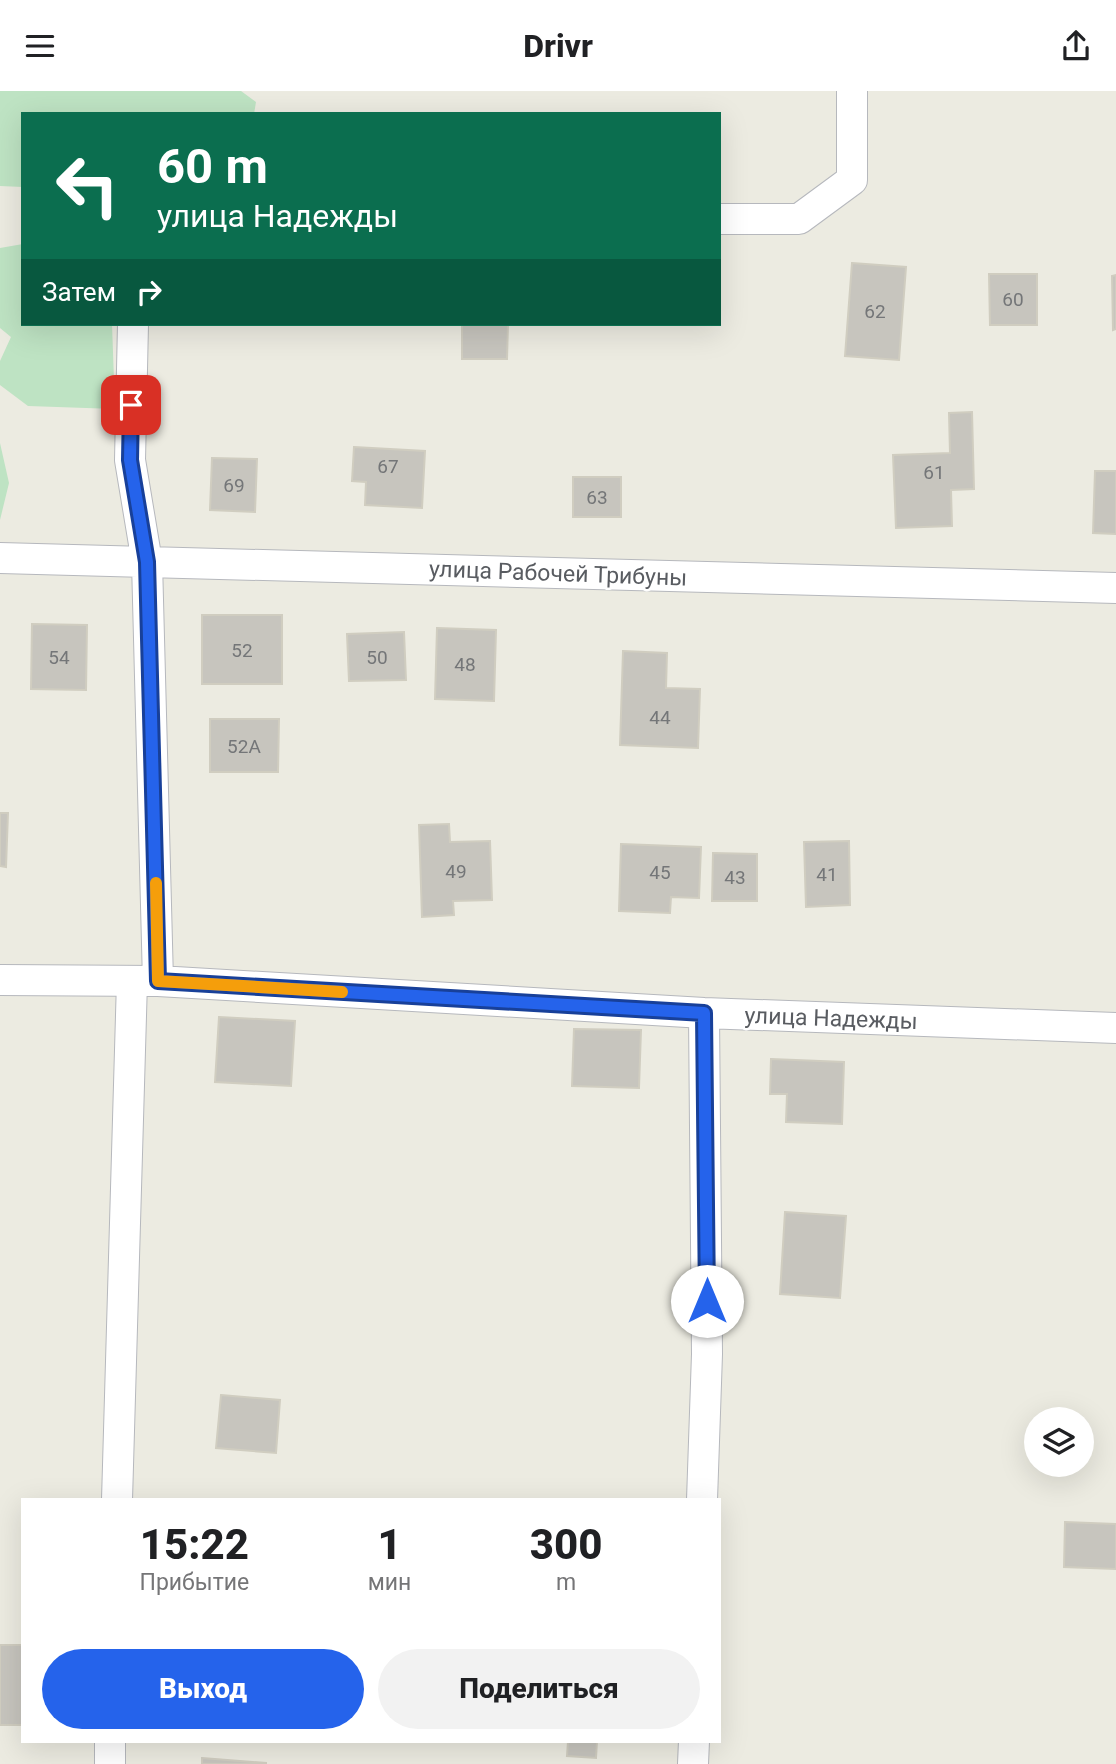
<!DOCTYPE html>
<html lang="ru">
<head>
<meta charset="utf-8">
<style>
	body { margin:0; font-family:Roboto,sans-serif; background:#f2f2f2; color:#202124; height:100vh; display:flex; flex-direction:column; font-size:26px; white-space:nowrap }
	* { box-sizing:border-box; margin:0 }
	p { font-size:23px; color:#757577 }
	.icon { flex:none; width:38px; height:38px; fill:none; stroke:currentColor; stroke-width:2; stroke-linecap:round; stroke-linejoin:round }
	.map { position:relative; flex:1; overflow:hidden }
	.details { position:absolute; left:21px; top:1407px; width:700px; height:245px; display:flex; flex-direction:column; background:#fff; border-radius:0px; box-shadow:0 7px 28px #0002 }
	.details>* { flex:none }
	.top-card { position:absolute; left:21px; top:21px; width:700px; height:214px; border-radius:0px; box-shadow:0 7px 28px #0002; background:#0b6e4f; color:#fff; overflow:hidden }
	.tools { position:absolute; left:1024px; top:1316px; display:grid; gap:14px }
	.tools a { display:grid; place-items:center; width:70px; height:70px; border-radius:50%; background:#fff; box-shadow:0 7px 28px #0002; font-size:35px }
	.pin { position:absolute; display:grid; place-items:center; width:60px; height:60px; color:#fff; margin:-30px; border-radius:14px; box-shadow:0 4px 10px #0006 }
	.me { position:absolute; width:77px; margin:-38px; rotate:0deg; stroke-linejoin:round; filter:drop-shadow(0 0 5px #0008) }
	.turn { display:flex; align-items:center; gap:24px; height:147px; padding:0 21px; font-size:32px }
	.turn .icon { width:91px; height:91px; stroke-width:2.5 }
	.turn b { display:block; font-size:49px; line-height:60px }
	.then { display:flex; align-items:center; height:66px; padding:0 21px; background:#0003; gap:14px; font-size:26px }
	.eta { display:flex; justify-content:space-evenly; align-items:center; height:119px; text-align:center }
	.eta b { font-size:42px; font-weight:800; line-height:49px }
	.button { display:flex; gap:14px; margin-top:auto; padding:14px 21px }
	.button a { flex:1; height:80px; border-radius:42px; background:#2563eb; color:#fff; font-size:28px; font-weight:800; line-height:80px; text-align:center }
	.button a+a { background:#f2f2f2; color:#202124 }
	header { display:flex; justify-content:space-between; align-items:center; height:91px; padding:0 21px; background:#fff; font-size:32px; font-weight:800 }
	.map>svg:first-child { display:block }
</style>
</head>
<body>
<header><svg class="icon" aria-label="menu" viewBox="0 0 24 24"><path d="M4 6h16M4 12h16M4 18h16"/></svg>Drivr<svg class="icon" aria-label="share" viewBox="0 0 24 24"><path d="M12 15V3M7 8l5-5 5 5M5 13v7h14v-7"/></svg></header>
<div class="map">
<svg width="1116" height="1673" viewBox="0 0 1116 1673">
	<rect width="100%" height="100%" fill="#ecebe1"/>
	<path fill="#bee3c3" d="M0,0H241L256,11L254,23H23V96L0,95Z
		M23,153V233H112L115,318L28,315L0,294V270L11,246L0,237V157Z
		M0,352L9,392L0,429Z"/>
	<path fill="#c7c5be" stroke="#d0cdc0" stroke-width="2" d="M852,172L906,176L899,269L845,265Z
		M989,183H1037V234H990Z
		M1116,184V238L1113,239L1112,185Z
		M462,233H508L507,268H462Z
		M972,321L974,398L951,399L952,435L896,437L893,364L950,362L949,322Z
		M354,356L425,360L422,417L365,414L366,391L352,390Z
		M212,367L257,368L255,421L210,419Z
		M1095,380H1116V443L1093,442Z
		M573,386H621V426H573Z
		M202,524H282V593H202Z
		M32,533L87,534L86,599L31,598Z
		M437,537L496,539L494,610L435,608Z
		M404,541L406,589L349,590L347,543Z
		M623,560L667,562L666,597L700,598L698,657L620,654Z
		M210,628H279L278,681H210Z
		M0,722H8L6,776L0,775Z
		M449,733L450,751L490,750L492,809L453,810L454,824L422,826L419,734Z
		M849,750L850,814L806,816L804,751Z
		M621,753L701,756L699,807L671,806L670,822L619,820Z
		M713,762L757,763V810H712Z
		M219,926L295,930L291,995L215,991Z
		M574,938L641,939L639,997L572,995Z
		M771,968L844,971L842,1033L786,1031L787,1003H770Z
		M785,1121L846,1125L840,1207L780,1203Z
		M221,1304L280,1309L276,1362L216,1357Z
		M1065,1431L1116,1433V1478L1064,1476Z
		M0,1554H23V1634H0Z
		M568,1650H597L596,1667L567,1665Z
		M202,1667L266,1672V1673H202Z"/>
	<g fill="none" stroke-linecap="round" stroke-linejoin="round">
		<g stroke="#b6b8bd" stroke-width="32">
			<path id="minor" d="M719,128H799L852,89V0
				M133,233L130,369L147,471L158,890
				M0,467L1116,497
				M0,889L158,890L704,922L1116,937
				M117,1409L132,890
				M702,1409L707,1263L704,922
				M110,1673V1650
				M693,1673L694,1650"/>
		</g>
		<use href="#minor" stroke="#fff" stroke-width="30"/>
	</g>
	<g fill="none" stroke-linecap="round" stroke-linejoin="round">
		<g stroke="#184099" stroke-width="18">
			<path id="route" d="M131,314L130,369L147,471L158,890L704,922L707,1210"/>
		</g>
		<use href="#route" stroke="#2563eb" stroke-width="12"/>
		<path stroke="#f59e0b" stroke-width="12" d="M156,792L158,890L342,901"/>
	</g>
	<g text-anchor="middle" stroke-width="5" stroke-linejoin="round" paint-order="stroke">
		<g font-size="19" fill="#747678">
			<text x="1013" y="215">60</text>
			<text x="875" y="227">62</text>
			<text x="388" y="382">67</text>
			<text x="934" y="388">61</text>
			<text x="234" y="401">69</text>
			<text x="597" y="413">63</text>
			<text x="242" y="566">52</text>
			<text x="59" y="573">54</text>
			<text x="377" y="573">50</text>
			<text x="465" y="580">48</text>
			<text x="660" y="633">44</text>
			<text x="244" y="662">52А</text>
			<text x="456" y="787">49</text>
			<text x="660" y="788">45</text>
			<text x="827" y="790">41</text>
			<text x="735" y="793">43</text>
		</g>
		<g font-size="23" fill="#595c61" stroke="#fff">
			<text transform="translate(558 482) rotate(2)" y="8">улица Рабочей Трибуны</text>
			<text transform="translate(831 927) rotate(2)" y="8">улица Надежды</text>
		</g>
	</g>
</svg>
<div class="tools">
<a><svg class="icon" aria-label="layers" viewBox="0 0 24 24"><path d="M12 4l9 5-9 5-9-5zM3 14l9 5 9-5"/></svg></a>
</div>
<div class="pin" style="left:131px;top:314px;background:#d93025"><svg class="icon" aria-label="arrive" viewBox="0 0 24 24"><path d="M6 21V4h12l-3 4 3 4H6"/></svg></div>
<svg class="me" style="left:707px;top:1210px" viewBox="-20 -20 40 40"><circle r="19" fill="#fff"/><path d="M0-13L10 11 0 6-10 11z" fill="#2563eb"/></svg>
<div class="top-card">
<div class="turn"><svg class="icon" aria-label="left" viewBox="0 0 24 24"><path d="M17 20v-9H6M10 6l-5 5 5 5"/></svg><div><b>60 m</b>улица Надежды</div></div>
<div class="then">Затем<svg class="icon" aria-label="right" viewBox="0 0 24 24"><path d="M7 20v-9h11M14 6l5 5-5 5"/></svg></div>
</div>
<section class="details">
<div class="eta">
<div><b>15:22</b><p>Прибытие</p></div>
<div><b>1</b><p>мин</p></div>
<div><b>300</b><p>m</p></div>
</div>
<div class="button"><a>Выход</a><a>Поделиться</a></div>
</section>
</div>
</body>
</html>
